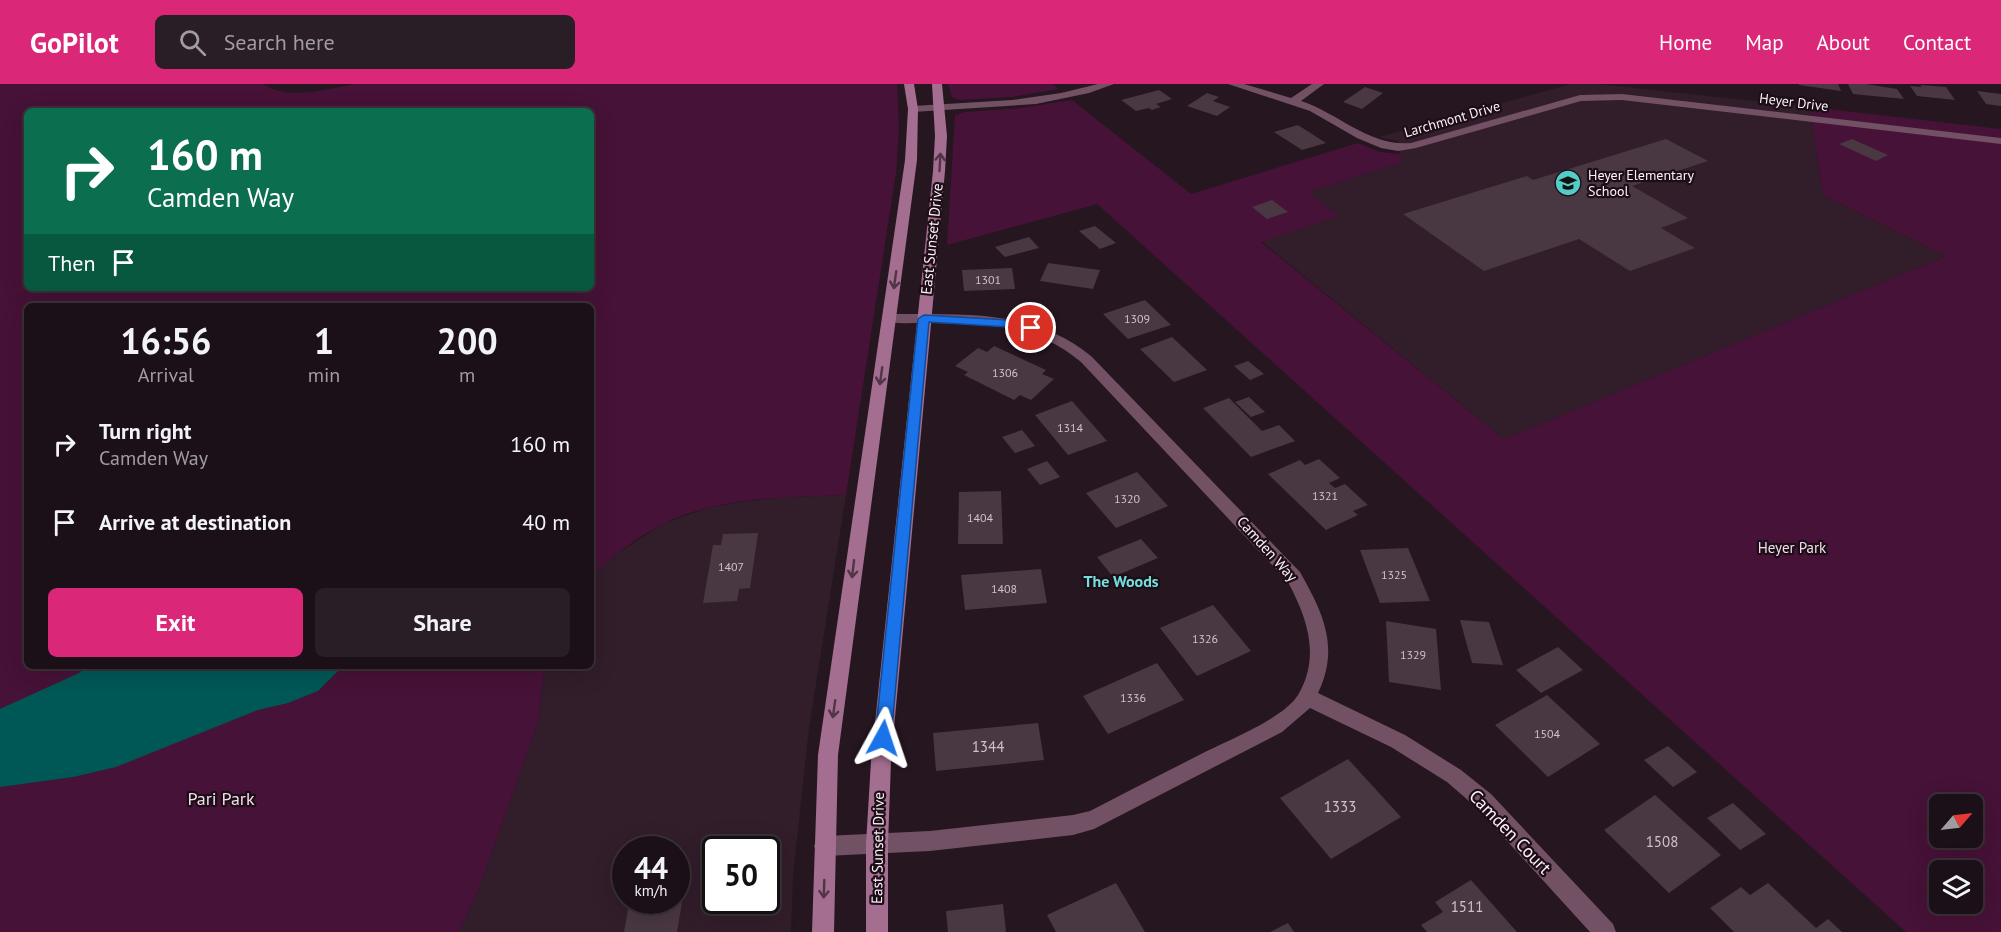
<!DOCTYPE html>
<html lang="en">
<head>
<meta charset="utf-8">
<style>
	body { margin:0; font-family:"PT Sans",sans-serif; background:#291e25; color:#f1f3f6; height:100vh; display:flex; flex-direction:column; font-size:22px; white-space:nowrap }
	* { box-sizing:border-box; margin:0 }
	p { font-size:20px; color:#a09da2 }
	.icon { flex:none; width:33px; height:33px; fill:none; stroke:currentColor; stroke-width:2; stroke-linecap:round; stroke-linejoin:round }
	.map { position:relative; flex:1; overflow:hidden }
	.sheet { position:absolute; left:24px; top:219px; width:570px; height:366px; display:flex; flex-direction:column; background:#1c1018; border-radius:9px; box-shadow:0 6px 24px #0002,0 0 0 2px #3a3037 }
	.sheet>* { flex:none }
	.guide { position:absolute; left:24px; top:24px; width:570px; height:183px; border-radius:9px; box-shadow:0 6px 24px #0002,0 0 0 2px #3a3037; background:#0b6e4f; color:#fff; overflow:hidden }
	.needle { width:39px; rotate:62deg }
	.buttons { position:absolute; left:1929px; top:710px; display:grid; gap:12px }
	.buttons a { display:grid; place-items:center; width:54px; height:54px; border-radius:9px; background:#1c1018; box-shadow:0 6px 24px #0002,0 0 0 2px #3a3037; font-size:30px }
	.speed { position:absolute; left:612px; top:752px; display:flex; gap:12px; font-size:30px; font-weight:700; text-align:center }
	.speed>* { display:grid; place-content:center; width:78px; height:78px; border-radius:50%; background:#1c1018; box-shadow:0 6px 24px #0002,0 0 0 2px #3a3037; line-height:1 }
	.speed small { font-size:15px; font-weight:400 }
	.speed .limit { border:3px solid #111; border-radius:9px; background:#fff; color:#111 }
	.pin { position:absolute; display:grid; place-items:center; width:51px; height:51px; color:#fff; margin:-26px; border:3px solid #fff; border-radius:50%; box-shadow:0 2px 6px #0007 }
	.me { position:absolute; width:66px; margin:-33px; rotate:5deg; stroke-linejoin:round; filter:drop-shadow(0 0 4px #0008) }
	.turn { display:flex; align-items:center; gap:21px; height:126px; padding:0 24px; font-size:27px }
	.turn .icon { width:78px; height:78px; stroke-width:2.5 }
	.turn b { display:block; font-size:42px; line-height:51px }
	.then { display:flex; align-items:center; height:57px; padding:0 24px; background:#0003; gap:12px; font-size:22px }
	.eta { display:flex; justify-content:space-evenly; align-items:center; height:102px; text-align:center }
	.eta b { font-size:36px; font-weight:700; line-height:42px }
	.primary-button { display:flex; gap:12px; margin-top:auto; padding:12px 24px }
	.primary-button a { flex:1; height:69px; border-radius:9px; background:#db2777; color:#fff; font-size:24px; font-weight:700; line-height:69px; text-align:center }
	.primary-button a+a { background:#291e25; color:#f1f3f6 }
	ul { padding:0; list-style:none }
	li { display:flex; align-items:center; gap:18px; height:78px; padding:0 24px }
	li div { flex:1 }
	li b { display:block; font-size:22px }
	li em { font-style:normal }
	header { display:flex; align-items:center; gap:36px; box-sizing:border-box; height:84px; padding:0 30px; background:#db2777; color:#fff }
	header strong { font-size:28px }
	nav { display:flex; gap:33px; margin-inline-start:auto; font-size:21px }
	.search { width:420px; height:54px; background:#291e25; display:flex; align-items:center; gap:15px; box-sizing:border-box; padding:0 21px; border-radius:9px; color:#a09da2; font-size:22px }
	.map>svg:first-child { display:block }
</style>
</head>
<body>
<header>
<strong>GoPilot</strong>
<div class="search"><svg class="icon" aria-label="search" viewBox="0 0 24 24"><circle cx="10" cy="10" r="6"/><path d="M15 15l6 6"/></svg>Search here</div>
<nav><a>Home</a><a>Map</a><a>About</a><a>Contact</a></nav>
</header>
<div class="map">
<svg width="2001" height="848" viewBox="0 0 2001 848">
	<rect width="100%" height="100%" fill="#261620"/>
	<path fill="#321d2b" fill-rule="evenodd" d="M1571,0H1598L1810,23L1823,111L1946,172L1504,355L1261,157L1338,132L1307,108L1401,79L1398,57L1379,53Z
		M846,411L809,644L793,791L791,848H459L479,805L538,638L545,582H591V492L610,475L662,440L707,424L742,418L784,413ZM626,765H676V816H626ZM716,765H766V816H716Z"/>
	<path fill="#461237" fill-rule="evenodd" d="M0,0H263C289,17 326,5 355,0H897L899,44L896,89L846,411C788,413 714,413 661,441C636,454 612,473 591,492V222H27V582H545L538,638L479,805L459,848H0ZM27,27H591V204H27Z
		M948,0H1052L1059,5L1012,13L959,16L952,13Z
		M1072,16L1191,110L1358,59L1380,68L1400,70L1401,79L1308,108L1339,132L1261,158L1504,355L1946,172L1823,111L1810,23L2001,45V848H1906L1097,120L947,161L955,31L965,28L1020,24ZM1940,720H1972V753H1940ZM1940,786H1972V819H1940Z"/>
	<path fill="#005856" d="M87,582H343L318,607L288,619L258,626L116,683L73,693L0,703V625L79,589Z"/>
	<path fill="#493742" d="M1799,0H1838L1841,7L1799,1Z
		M1848,0H1866L1897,5L1904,15L1853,10Z
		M1920,1L1946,3L1955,16L1917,12L1910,2L1922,3Z
		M1365,3L1383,9L1362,25L1343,18Z
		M1159,6L1172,15L1156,20L1161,23L1152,26L1149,24L1136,27L1121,16Z
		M1977,7L2001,10V22L1986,20Z
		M1207,9L1219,13L1213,17L1230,23L1217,32L1187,22Z
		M1298,41L1326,59L1302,66L1274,48Z
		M1666,55L1708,77L1632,102L1688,134L1661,144L1695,164L1630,187L1579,155L1484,187L1403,130L1527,92L1533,96Z
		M1852,55L1888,71L1876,77L1839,60Z
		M1272,116L1288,128L1267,135L1252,123Z
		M1095,142L1116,159L1100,165L1079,147Z
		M1029,153L1039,164L1005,173L995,163Z
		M1048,179L1100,186L1093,205L1040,197Z
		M1012,184L1015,205L964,207L962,186Z
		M1145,216L1171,241L1128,255L1103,230Z
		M1172,253L1207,286L1174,298L1140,265Z
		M994,262L1046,286L1042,290L1054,295L1031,316L1020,311L1014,316L964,291L968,288L955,282L978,264L987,268Z
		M1248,277L1264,290L1250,296L1234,282Z
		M1249,313L1265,328L1251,333L1235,318Z
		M1229,314L1262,347L1279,341L1295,357L1251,373L1203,324Z
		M1072,317L1107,357L1068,371L1035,331Z
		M1022,346L1035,362L1015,369L1002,353Z
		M1319,375L1340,394L1329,399L1335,404L1345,400L1368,421L1353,427L1358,431L1326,446L1268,390L1300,376L1305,381Z
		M1047,377L1060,393L1040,401L1027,385Z
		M1137,388L1168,422L1116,444L1086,409Z
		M1001,407L1003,460H958L959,408Z
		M758,449L750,504L739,505L737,517L703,519L713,461H721L723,450Z
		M1141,455L1158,474L1113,493L1097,473Z
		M1408,464L1430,517L1380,519L1360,466Z
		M1041,485L1047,519L965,526L961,491Z
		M1213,521L1251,567L1197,592L1160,544Z
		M1460,536L1489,538L1503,581L1472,579Z
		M1386,537L1436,545L1441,606L1389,598Z
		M1558,563L1583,586L1541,609L1516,586Z
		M1157,579L1184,616L1108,650L1083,612Z
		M1547,611L1600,660L1548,693L1495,641Z
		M1038,639L1044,676L936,687L933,649Z
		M1668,662L1697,688L1673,703L1644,676Z
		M1348,675L1401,733L1331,775L1280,714Z
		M1655,711L1721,771L1669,809L1604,746Z
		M1733,719L1766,750L1740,766L1707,734Z
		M1471,796L1517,848H1427L1421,841L1443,828L1435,818Z
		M1116,799L1145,848H1056L1047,831Z
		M1768,799L1816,844L1828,835L1842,848H1734L1710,824L1741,803L1750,811Z
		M682,818L677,848H624L629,820Z
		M1003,820L1006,848H948L946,827Z
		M1288,839L1294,848H1270Z"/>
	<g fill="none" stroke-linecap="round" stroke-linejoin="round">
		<path fill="#725165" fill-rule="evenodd" d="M1098,0H1114L1089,9L1036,20L913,28L908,25L913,22L1012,16L1061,9Z
			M1228,0H1244L1291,14L1312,0H1324L1301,17C1338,29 1370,63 1411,59L1580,11L1622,10L2001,54V60L1622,16L1581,17L1416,64L1398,67L1381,64L1357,54L1310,27Z
			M889,230C961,231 1032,224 1091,272L1300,488C1323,529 1340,563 1318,609L1405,651L1461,686L1491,710L1613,840L1616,848H1590L1477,724L1447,698L1391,663L1310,624L1282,648L1094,745L1073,751L930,767L825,772L817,769L814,762L817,755L825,752L930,747L1073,731L1090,727C1128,707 1166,688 1205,668C1229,656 1284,634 1298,611C1321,572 1307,534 1288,498L1081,278C1034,239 989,240 931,239C916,238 899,241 884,237L882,234Z"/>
		<path fill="#a36e90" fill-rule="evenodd" d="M904,0H914L918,25L917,76L838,671L834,848H812L818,671L905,76L908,25Z
			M932,0H942L947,52L945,87L891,677L888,760V848H866V760L871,677L933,87L935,52Z"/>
	</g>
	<defs><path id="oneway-shaft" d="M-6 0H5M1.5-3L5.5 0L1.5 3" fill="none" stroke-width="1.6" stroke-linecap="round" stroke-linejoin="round" transform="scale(1.5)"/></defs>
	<g stroke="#523447">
		<use href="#oneway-shaft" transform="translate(940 78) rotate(-87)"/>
		<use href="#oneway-shaft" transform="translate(895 196) rotate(98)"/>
		<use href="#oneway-shaft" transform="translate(881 292) rotate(98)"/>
		<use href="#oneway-shaft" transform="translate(853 485) rotate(97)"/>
		<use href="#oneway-shaft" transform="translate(834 625) rotate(98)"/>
		<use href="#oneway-shaft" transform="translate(824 805) rotate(92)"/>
	</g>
	<path fill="#1a73e8" stroke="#114b97" stroke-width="1.5" d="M924,231L1008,236L1035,241L1036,244L1031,247L1008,243L929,238L891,654L889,659L883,661L877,659L875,654L918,235Z"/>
	<defs>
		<g id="school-disc" transform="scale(1.35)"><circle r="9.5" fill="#53cdca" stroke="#1c0d17"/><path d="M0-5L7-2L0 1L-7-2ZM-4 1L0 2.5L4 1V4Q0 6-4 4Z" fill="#111"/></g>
	</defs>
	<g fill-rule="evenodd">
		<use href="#school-disc" x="1568" y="99"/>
	</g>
	<g text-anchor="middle" stroke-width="4.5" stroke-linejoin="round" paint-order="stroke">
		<g font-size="12" fill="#cfc2ca">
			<text x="988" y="200">1301</text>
			<text x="1137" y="239">1309</text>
			<text x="1005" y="293">1306</text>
			<text x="1070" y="348">1314</text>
			<text x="1325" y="416">1321</text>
			<text x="1127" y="419">1320</text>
			<text x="980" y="438">1404</text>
			<text x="731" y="487">1407</text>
			<text x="1394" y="495">1325</text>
			<text x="1004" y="509">1408</text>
			<text x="1205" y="559">1326</text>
			<text x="1413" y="575">1329</text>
			<text x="1133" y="618">1336</text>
			<text x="1547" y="654">1504</text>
		</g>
		<g font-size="14" fill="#fcf0f7" stroke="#1c0d17">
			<text transform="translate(1794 18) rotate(7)" y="5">Heyer Drive</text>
			<text transform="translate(1452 35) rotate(-16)" y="5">Larchmont Drive</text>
		</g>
		<g font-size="14" fill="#fcf0f7" stroke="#1c0d17" text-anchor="start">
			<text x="1588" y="96">Heyer Elementary<tspan x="1588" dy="16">School</tspan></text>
		</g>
		<g font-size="15" fill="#fcf0f7" stroke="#1c0d17">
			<text transform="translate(932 155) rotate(-84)" y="5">East Sunset Drive</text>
			<text transform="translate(1267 465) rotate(48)" y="5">Camden Way</text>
			<text transform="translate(878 764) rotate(-89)" y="5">East Sunset Drive</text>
		</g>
		<g font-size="15" fill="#f3ddea" stroke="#1c0d17">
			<text x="1792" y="469">Heyer Park</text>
		</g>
		<g font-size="15" fill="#cfc2ca">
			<text x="988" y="668">1344</text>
			<text x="1340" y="728">1333</text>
			<text x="1662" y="763">1508</text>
			<text x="1467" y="828">1511</text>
		</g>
		<g font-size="16" font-weight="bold" fill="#74e0dc" stroke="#1c0d17">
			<text x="1121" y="503">The Woods</text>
		</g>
		<g font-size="18" fill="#f3ddea" stroke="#1c0d17">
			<text x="221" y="721">Pari Park</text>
		</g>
		<g font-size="18" fill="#fcf0f7" stroke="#1c0d17">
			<text transform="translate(1510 748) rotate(46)" y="6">Camden Court</text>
		</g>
	</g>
</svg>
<div class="buttons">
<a><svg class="needle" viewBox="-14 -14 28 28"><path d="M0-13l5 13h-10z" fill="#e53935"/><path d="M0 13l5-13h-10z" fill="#a09da2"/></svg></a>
<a><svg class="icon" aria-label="layers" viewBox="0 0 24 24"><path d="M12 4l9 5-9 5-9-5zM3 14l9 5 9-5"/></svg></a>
</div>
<div class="speed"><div>44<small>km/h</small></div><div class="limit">50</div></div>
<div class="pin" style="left:1031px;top:244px;background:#d93025"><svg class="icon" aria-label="arrive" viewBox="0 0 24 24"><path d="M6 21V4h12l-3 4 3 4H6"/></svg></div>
<svg class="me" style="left:883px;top:654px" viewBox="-20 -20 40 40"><path d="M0-17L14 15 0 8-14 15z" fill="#1a73e8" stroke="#fff" stroke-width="4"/></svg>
<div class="guide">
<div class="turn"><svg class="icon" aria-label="right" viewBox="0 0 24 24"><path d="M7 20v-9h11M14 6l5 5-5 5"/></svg><div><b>160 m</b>Camden Way</div></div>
<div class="then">Then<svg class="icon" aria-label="arrive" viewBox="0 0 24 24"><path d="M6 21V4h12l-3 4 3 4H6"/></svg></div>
</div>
<section class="sheet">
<div class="eta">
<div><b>16:56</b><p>Arrival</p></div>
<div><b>1</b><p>min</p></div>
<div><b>200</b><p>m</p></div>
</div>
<ul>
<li><svg class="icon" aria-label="right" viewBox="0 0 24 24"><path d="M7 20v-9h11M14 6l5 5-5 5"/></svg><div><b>Turn right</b><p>Camden Way</p></div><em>160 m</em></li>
<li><svg class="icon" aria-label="arrive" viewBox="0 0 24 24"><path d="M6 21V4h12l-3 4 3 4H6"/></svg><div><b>Arrive at destination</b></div><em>40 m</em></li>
</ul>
<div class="primary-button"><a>Exit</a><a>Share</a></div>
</section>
</div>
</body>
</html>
